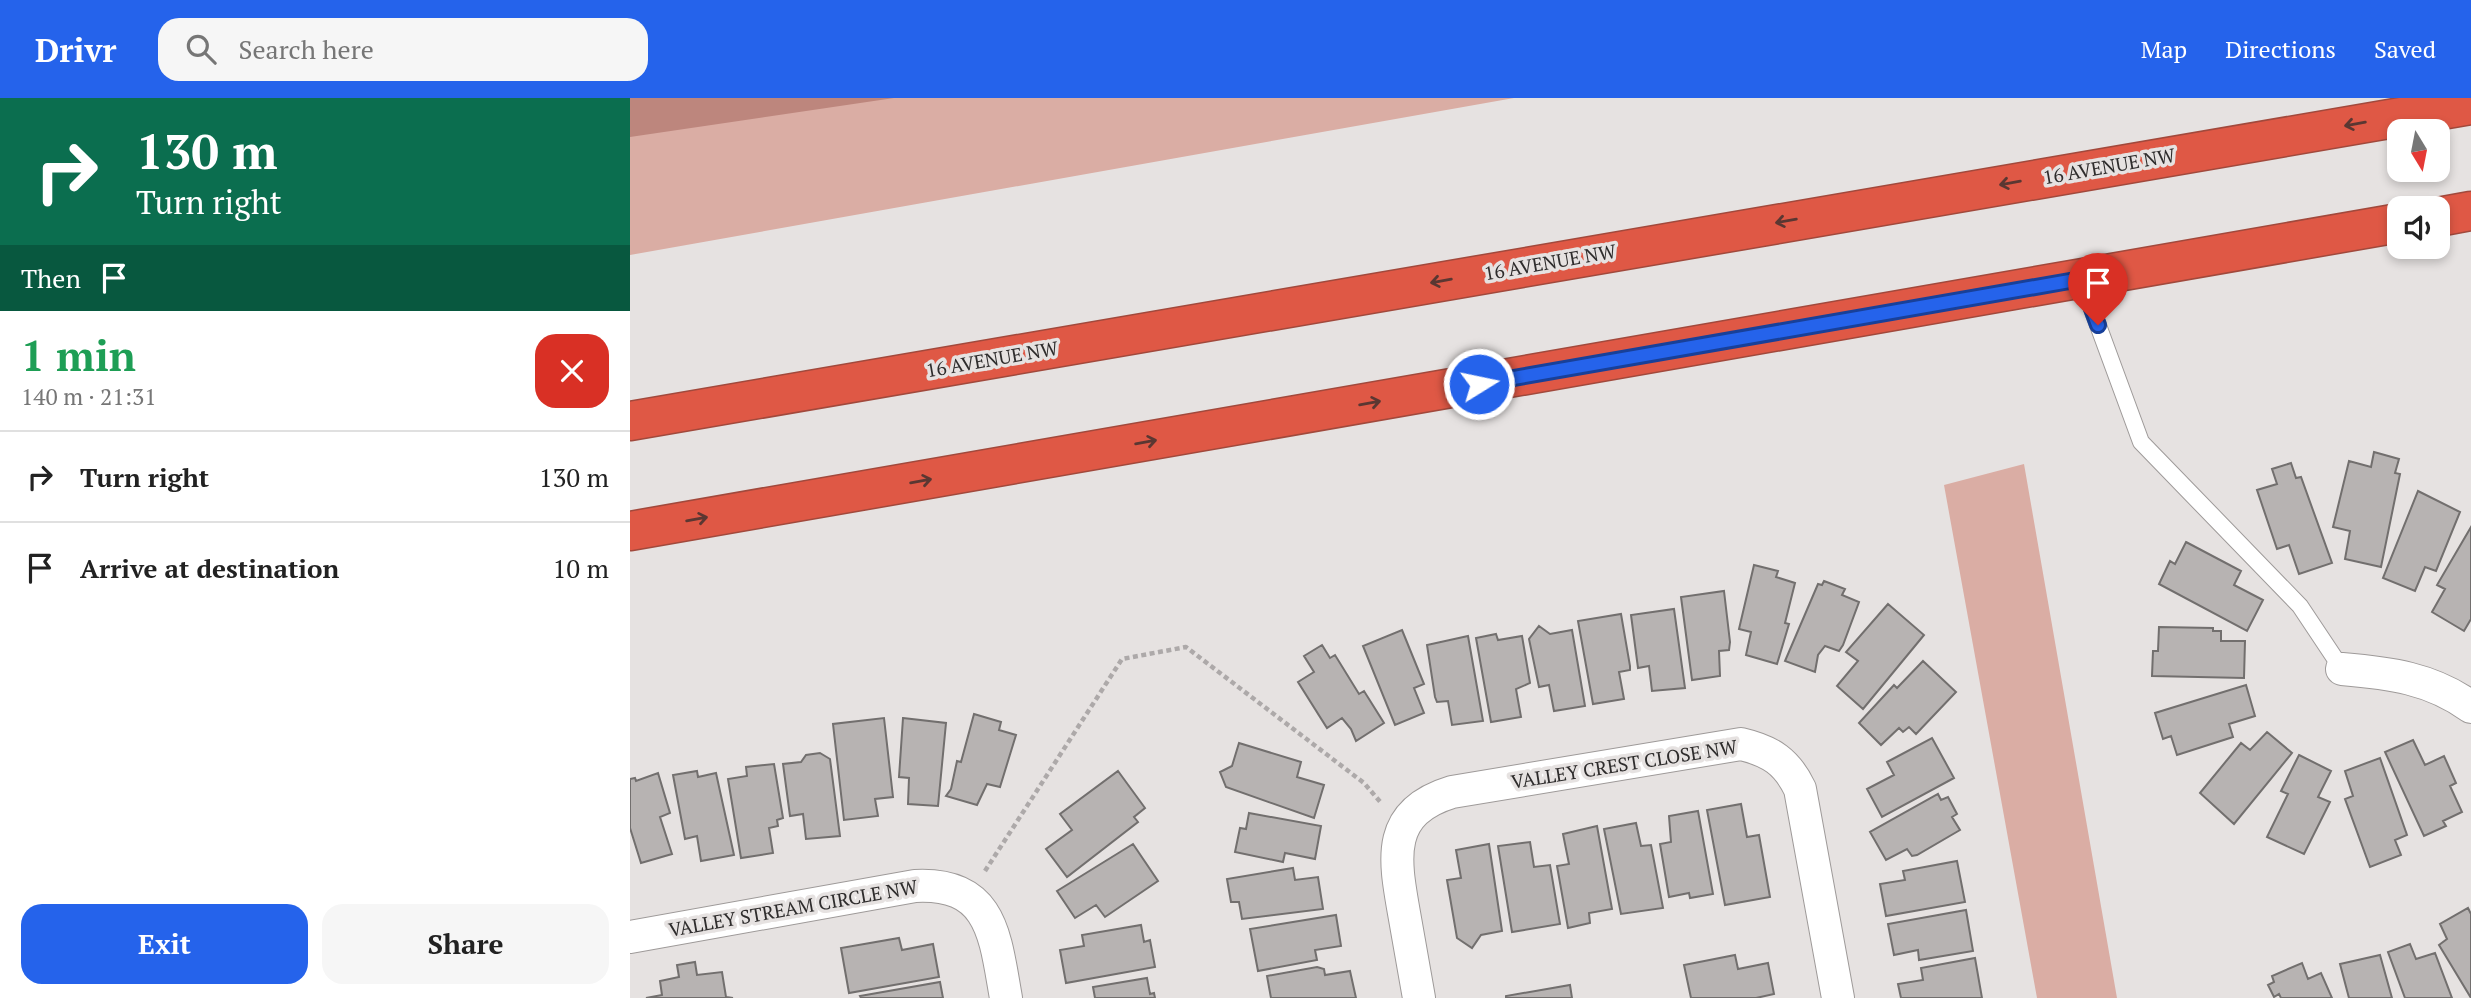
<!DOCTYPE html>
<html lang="en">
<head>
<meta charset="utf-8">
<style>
	body { margin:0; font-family:"PT Serif",serif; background:#f6f6f6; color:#222; height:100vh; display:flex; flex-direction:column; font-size:26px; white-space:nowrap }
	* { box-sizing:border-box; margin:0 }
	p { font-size:23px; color:#767676 }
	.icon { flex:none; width:38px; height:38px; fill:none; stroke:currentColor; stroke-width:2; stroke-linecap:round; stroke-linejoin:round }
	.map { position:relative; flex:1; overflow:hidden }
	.sheet { display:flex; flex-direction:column; background:#fff; width:630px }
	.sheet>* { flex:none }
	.banner { background:#0b6e4f; color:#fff; overflow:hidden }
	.needle { width:46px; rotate:170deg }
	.tools { position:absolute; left:1757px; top:21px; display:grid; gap:14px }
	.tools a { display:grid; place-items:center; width:63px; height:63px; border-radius:14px; background:#fff; box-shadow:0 4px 10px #0003; font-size:35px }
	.pin { position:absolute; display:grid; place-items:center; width:60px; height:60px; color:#fff; margin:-72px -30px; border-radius:50% 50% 50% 0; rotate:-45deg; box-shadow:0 0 7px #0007 }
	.pin .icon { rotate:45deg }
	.me { position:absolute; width:77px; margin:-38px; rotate:80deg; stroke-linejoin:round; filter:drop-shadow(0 0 5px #0008) }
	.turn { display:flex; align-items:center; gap:24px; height:147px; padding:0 21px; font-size:32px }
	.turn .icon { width:91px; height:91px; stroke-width:2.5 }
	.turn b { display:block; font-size:49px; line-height:60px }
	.then { display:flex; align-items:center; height:66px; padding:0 21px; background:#0003; gap:14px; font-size:26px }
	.round { display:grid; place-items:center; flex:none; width:74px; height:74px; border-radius:21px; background:#f6f6f6 }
	.summary { display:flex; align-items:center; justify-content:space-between; height:119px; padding:0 21px }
	h1 { font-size:42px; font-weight:600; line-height:52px; color:#1e9e55 }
	.action { display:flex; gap:14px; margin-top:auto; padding:14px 21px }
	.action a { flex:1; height:80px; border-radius:21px; background:#2563eb; color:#fff; font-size:28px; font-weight:600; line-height:80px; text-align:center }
	.action a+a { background:#f6f6f6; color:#222 }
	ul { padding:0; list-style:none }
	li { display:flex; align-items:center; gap:21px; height:91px; padding:0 21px; border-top:2px solid #e0e0e0 }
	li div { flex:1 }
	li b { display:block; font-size:26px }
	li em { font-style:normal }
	header { display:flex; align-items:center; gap:42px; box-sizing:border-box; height:98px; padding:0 35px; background:#2563eb; color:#fff }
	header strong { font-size:33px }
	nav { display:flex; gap:38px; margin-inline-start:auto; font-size:24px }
	.search { width:490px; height:63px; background:#f6f6f6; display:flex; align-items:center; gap:18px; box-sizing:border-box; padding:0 24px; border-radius:21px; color:#767676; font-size:26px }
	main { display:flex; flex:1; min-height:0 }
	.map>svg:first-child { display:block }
</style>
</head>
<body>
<header>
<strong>Drivr</strong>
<div class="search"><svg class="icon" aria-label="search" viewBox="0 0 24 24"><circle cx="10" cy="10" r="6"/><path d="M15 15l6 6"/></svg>Search here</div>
<nav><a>Map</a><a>Directions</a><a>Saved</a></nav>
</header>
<main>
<section class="sheet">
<div class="banner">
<div class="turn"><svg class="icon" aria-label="right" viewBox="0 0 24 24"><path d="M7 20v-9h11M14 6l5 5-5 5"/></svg><div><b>130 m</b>Turn right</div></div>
<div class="then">Then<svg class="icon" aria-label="arrive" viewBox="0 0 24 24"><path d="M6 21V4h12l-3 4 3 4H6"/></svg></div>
</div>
<div class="summary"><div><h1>1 min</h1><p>140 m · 21:31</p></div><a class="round" style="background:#d93025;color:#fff"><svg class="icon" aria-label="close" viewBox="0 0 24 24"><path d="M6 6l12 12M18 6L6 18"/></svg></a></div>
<ul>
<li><svg class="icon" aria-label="right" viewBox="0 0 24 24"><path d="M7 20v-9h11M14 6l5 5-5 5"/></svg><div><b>Turn right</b></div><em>130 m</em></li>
<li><svg class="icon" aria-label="arrive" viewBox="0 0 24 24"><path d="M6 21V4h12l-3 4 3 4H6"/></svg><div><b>Arrive at destination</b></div><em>10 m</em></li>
</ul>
<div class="action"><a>Exit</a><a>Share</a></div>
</section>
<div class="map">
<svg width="1841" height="900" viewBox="0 0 1841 900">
	<rect width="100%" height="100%" fill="#e6e2e1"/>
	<path fill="#daada4" d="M0,0H884L0,157Z
		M1394,366L1487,900H1407L1314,387Z"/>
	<path fill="#bd867d" d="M0,0H264L0,39Z"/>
	<path fill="#b7b3b2" stroke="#726f6e" stroke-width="2" d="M1744,354L1769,361L1765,375L1770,376L1751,469L1715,461L1720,433L1703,429L1719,363L1741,369Z
		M1661,365L1666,380L1671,379L1702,465L1669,476L1659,447L1647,451L1627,392L1647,386L1642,371Z
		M1788,393L1830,414L1806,473L1795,469L1785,493L1753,480Z
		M1841,429V521L1834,533L1802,514L1815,491L1807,487Z
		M1556,444L1611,473L1604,487L1633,502L1617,533L1529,486L1540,463L1545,466Z
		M1124,467L1148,473L1146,479L1165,485L1155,525L1159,526L1147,566L1116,557L1121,534L1109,531Z
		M1194,483L1215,491L1212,497L1229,504L1213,547L1209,553L1195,548L1188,557L1185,574L1155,563L1188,486L1192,487Z
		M1094,493L1100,544L1099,552L1089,553L1090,578L1062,582L1051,499Z
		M1258,506L1294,537L1233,611L1207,588L1228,563L1216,554Z
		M1044,511L1055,590L1022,593L1019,568L1008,570L1001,517Z
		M991,516L1000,568V572L989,574L994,601L963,606L948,523Z
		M909,528L920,536L942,532L955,608L924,613L919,587L909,589L899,541Z
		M1529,529L1583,530V533H1591V543H1615L1614,580L1522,578L1523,553H1528Z
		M772,532L794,586L784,590L794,615L765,627L733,548Z
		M866,536L868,542L892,538L900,585L886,591L891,619L861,624L846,540Z
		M838,538L853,623L822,627L818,603L807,604L805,599L797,547Z
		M692,547L700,560L705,557L729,596L734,593L754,625L726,643L721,631L712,620L697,630L668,584L684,574L674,558Z
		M1293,563L1326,594L1286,636L1279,629L1273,634L1269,630L1251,647L1229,625L1264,587L1267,590Z
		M1616,587L1625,618L1599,626L1603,639L1547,657L1541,638L1533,641L1525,615Z
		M344,616L371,624L369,632L386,637L370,689L357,686L347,707L316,698L321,691L327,663L331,664Z
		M254,620L263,699L245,701L248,718L214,722L203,626Z
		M273,620L316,625L308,708L278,706L279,680L269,679Z
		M1637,634L1662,655L1604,726L1570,695L1611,645L1620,652Z
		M1302,640L1324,680L1252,719L1237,691L1264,677L1257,664Z
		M1783,642L1795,667L1814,658L1826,685L1820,688L1832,714L1813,723L1816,728L1794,738L1755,654Z
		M609,645L671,664L667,679L694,687L684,720L596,689L590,674L602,668Z
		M190,655L200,661L210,738L176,741L173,716L160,718L153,666L171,664L176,657Z
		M1669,657L1701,673L1688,699L1700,704L1674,756L1637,739L1658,696L1651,693Z
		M1750,660L1777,737L1765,742L1771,757L1740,769L1715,701L1723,698L1715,673Z
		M144,666L153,720L147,722L148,728L139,730L143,755L111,760L98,681L117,678L116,669Z
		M67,673L68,679L86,675L104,757L71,763L67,738L55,741L43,677Z
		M488,673L515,710L504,719L508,724L437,779L416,751L442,732L430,716Z
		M28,675L40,715L30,719L42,756L11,765L0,730V681L5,680L6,683Z
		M1308,696L1311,702L1318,699L1327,716L1322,719L1330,732L1287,757L1282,758L1277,751L1256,762L1240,734Z
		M1111,706L1117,739L1129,737L1140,799L1095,807L1077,712Z
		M1068,713L1083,796L1060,800L1059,795L1039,799L1030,746L1041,744L1039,718Z
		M619,715L691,728L685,761L655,755L653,764L605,754L610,730L616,731Z
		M1006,725L1011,748L1021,747L1033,810L991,816L974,731Z
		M967,728L982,811L959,815L960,825L938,830L927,768L939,766L933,736Z
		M900,744L904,769L920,767L930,826L882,834L868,748Z
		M503,746L528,783L475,819L466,807L445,820L427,793Z
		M859,746L872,833L851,837L842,850L827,840L817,782L831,780L826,752Z
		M1327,763L1335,804L1256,818L1250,786L1275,782L1273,773Z
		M663,770L665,782L688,779L693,811L612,821L609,804H601L597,781Z
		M1838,810L1841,816V900L1809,847L1817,841L1810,826Z
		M1336,812L1343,853L1289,862L1288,852L1264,857L1258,826Z
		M706,817L711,848L685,852L687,862L628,873L620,831Z
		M511,827L514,844L520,842L525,869L436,885L430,852L454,848L452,837Z
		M269,840L272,852L303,846L309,879L219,895L211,850Z
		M1780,846L1786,861L1805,855L1822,900H1775L1758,854Z
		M1105,857L1108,871L1138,865L1144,896L1126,900H1061L1054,867Z
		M1750,857L1762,900H1719L1710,866Z
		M1345,860L1352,900H1271L1268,886L1293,882L1291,870Z
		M65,864L67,877L92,874L96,899L103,900H16L32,897L30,883L49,879L47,867Z
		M1672,865L1678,881L1691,875L1702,900H1651L1649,896L1644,899L1638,887L1644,884L1642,878Z
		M687,869L694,871L695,877L720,873L726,900H641L637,878Z
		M517,880L520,896L524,895L525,900H465L463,889Z
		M310,884L313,900H231L230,898Z
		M940,887L942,900H876V898Z"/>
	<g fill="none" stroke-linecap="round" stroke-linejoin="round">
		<g stroke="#9e9a99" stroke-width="18">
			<path id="lane" d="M1451,181L1511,344L1670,508L1712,571"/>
		</g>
		<g stroke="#9e9a99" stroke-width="34">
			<path id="street" d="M1712,571C1759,575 1801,580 1841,609
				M0,839L285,788C363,784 365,839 376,900
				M789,900C784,872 779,844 774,815C764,759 756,714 822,694L1111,646C1141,653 1157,664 1170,691L1208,900"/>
		</g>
		<g stroke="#a1493c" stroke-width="41">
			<path id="highway" d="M1808,119L1841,113
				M0,323L1841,7
				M0,433L1769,125"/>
		</g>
		<path stroke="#ada9a9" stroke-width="4.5" stroke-dasharray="5 3.5" stroke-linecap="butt" d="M355,773L492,561L556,549L734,685L752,706"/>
		<use href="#lane" stroke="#fff" stroke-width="16"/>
		<use href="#street" stroke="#fff" stroke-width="32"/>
		<use href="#highway" stroke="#df5845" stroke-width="38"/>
	</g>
	<defs><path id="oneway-shaft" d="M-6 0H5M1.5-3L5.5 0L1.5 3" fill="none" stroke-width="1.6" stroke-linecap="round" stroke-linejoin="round" transform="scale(1.75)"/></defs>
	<g stroke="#5a3732">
		<use href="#oneway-shaft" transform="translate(1725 26) rotate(170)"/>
		<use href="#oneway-shaft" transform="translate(1380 85) rotate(170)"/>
		<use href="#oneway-shaft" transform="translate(1156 123) rotate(170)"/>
		<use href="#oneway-shaft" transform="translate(811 183) rotate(170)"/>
		<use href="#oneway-shaft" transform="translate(740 305) rotate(-10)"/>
		<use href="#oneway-shaft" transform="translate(516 344) rotate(-10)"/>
		<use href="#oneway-shaft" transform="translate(291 383) rotate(-10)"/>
		<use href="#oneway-shaft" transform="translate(67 421) rotate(-10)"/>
	</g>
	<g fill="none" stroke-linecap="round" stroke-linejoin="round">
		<g stroke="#184099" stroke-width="18">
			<path id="route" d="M849,286L1451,181L1468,227"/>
		</g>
		<use href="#route" stroke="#2563eb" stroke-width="12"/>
	</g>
	<g text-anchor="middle" stroke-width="7" stroke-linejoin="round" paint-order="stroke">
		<g font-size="19" fill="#2e2c2c" stroke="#e6e2e1">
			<text transform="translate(1479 68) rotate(-10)" y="7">16 AVENUE NW</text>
			<text transform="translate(920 164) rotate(-10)" y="7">16 AVENUE NW</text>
			<text transform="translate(362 261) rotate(-10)" y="7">16 AVENUE NW</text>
			<text transform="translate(994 666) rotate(-9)" y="7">VALLEY CREST CLOSE NW</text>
			<text transform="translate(163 810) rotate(-10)" y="7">VALLEY STREAM CIRCLE NW</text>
		</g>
	</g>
</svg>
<div class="tools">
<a><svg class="needle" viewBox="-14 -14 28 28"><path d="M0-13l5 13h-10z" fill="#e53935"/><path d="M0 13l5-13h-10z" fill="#767676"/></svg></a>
<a><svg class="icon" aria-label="sound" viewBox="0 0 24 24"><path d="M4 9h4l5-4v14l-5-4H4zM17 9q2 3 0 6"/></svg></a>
</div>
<div class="pin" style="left:1468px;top:227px;background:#d93025"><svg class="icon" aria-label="arrive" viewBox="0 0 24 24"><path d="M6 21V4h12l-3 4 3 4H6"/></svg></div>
<svg class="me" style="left:849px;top:286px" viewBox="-20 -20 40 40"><circle r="17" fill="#2563eb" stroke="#fff" stroke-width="3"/><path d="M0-11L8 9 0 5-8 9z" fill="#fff"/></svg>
</div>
</main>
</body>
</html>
